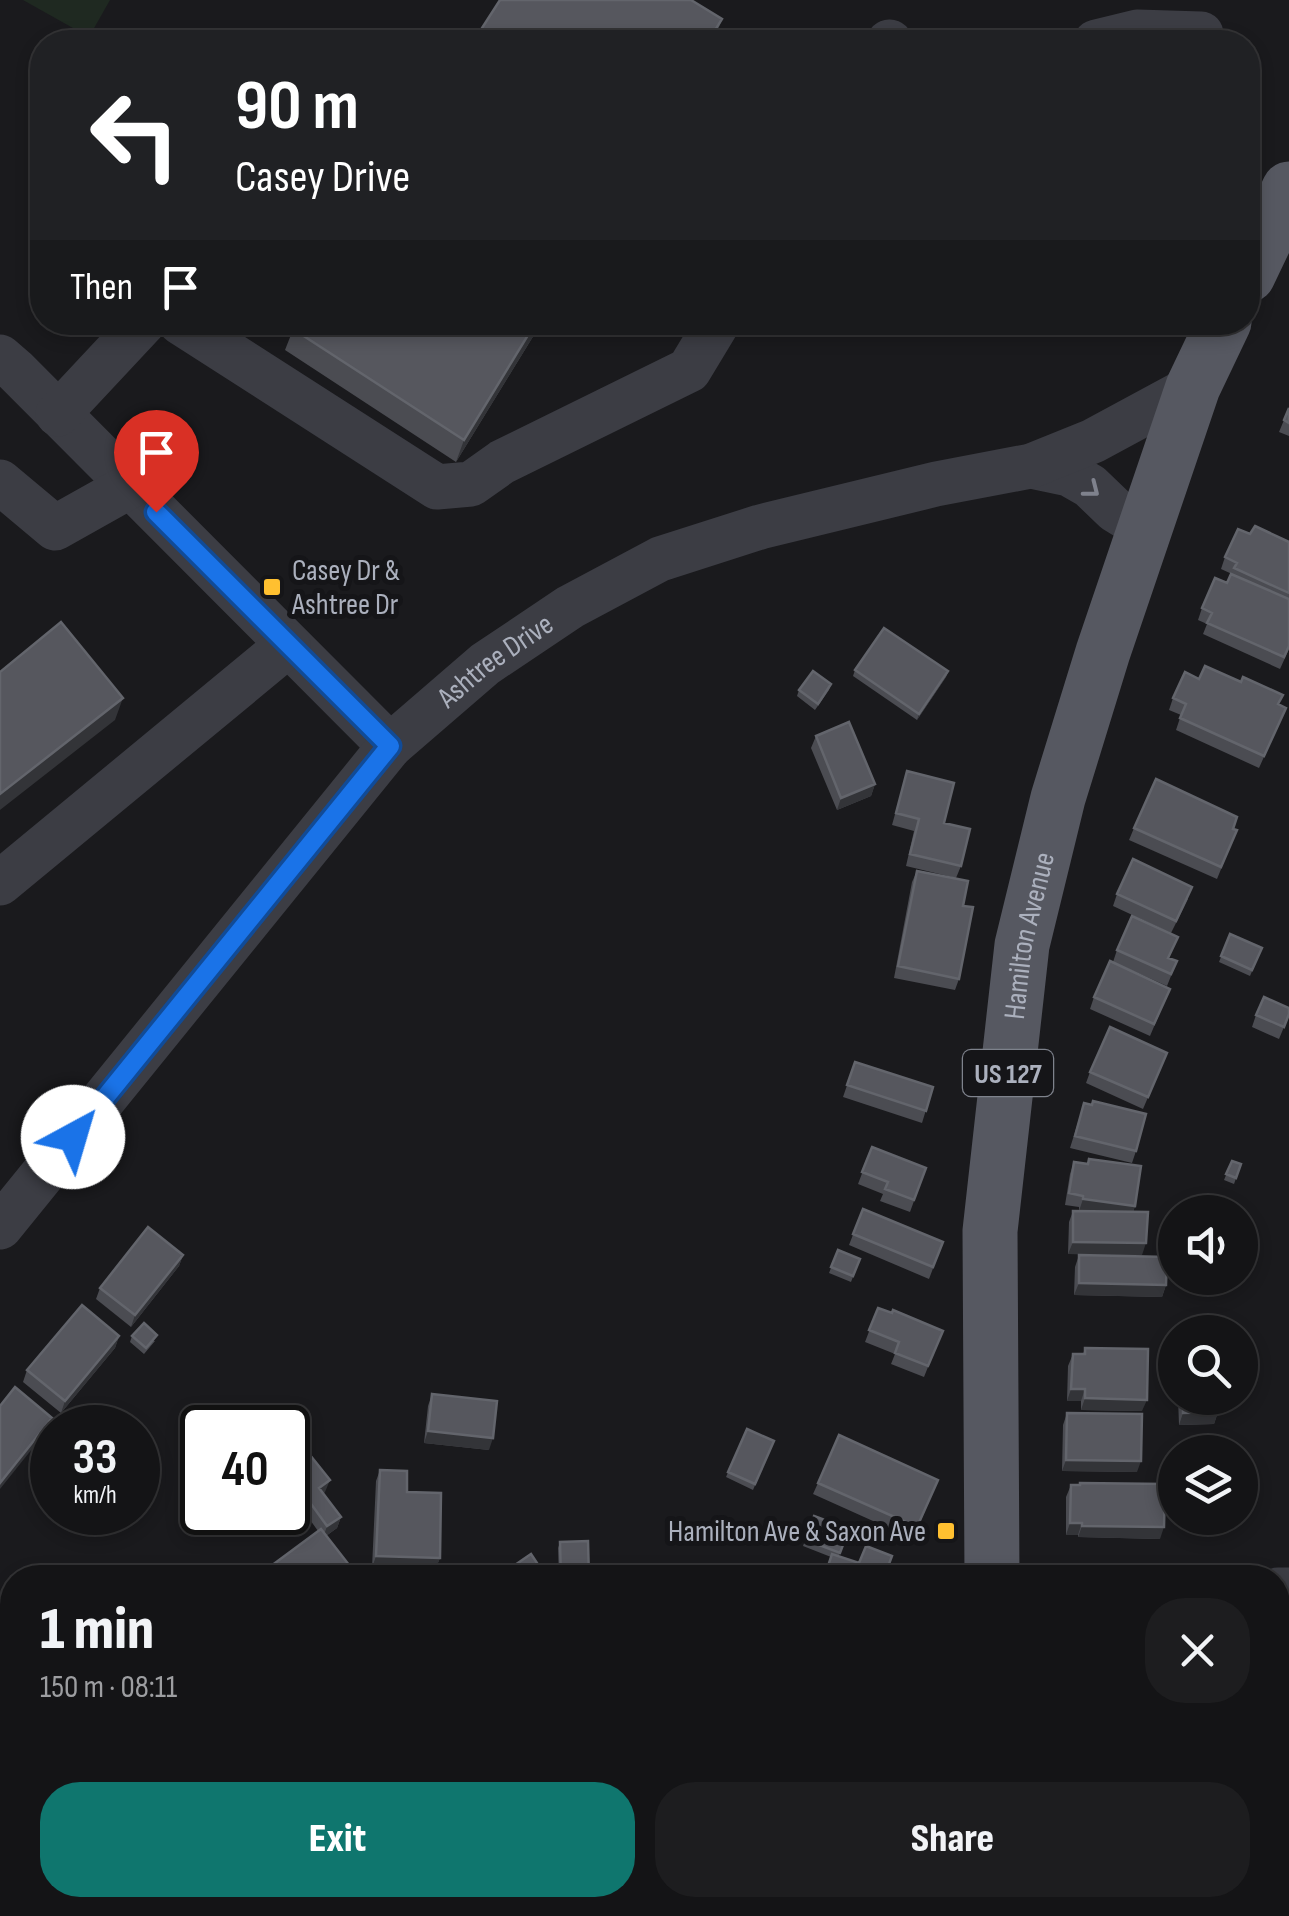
<!DOCTYPE html>
<html lang="en">
<head>
<meta charset="utf-8">
<style>
	body { margin:0; font-family:"Sofia Sans Condensed",sans-serif; background:#1d1d1f; color:#f1f3f6; height:100vh; display:flex; flex-direction:column; font-size:38px; white-space:nowrap }
	* { box-sizing:border-box; margin:0 }
	p { font-size:32px; color:#9d9ea1 }
	.icon { flex:none; width:55px; height:55px; fill:none; stroke:currentColor; stroke-width:2; stroke-linecap:round; stroke-linejoin:round }
	.map { position:relative; flex:1; overflow:hidden }
	.details { position:absolute; left:0px; top:1565px; width:1290px; height:352px; display:flex; flex-direction:column; background:#141416; border-radius:40px 40px 0 0; box-shadow:0 5px 15px #0003,0 0 0 2px #333335 }
	.details>* { flex:none }
	.top-card { position:absolute; left:30px; top:30px; width:1230px; height:305px; border-radius:40px; box-shadow:0 5px 15px #0003,0 0 0 2px #333335; background:#202124; color:#fff; overflow:hidden }
	.tools { position:absolute; left:1158px; top:1195px; display:grid; gap:20px }
	.tools a { display:grid; place-items:center; width:100px; height:100px; border-radius:50%; background:#141416; box-shadow:0 5px 15px #0003,0 0 0 2px #333335; font-size:50px }
	.speed { position:absolute; left:30px; top:1405px; display:flex; gap:20px; font-size:50px; font-weight:700; text-align:center }
	.speed>* { display:grid; place-content:center; width:130px; height:130px; border-radius:50%; background:#141416; box-shadow:0 5px 15px #0003,0 0 0 2px #333335; line-height:1 }
	.speed small { font-size:25px; font-weight:400 }
	.speed .limit { border:5px solid #111; border-radius:15px; background:#fff; color:#111 }
	.pin { position:absolute; display:grid; place-items:center; width:85px; height:85px; color:#fff; margin:-102px -42px; border-radius:50% 50% 50% 0; rotate:-45deg; box-shadow:0 0 10px #0007 }
	.pin .icon { rotate:45deg }
	.me { position:absolute; width:110px; margin:-55px; rotate:39deg; stroke-linejoin:round; filter:drop-shadow(0 0 8px #0008) }
	.turn { display:flex; align-items:center; gap:35px; height:210px; padding:0 40px; font-size:45px }
	.turn .icon { width:130px; height:130px; stroke-width:2.5 }
	.turn b { display:block; font-size:70px; line-height:85px }
	.then { display:flex; align-items:center; height:95px; padding:0 40px; background:#0003; gap:20px; font-size:38px }
	.round { display:grid; place-items:center; flex:none; width:105px; height:105px; border-radius:40px; background:#1d1d1f }
	.overview { display:flex; align-items:center; justify-content:space-between; height:170px; padding:0 40px }
	h1 { font-size:60px; font-weight:800; line-height:75px }
	.primary-button { display:flex; gap:20px; margin-top:auto; padding:20px 40px }
	.primary-button a { flex:1; height:115px; border-radius:40px; background:#0f766e; color:#fff; font-size:40px; font-weight:800; line-height:115px; text-align:center }
	.primary-button a+a { background:#1d1d1f; color:#f1f3f6 }
	.map>svg:first-child { display:block }
</style>
</head>
<body>
<div class="map">
<svg width="1289" height="1916" viewBox="0 0 1289 1916">
	<rect width="100%" height="100%" fill="#1a1a1d"/>
	<path fill="#1f2921" d="M23,0H110L89,37Z"/>
	<g fill="none" stroke-linecap="round" stroke-linejoin="round">
		<g stroke="#3c3d44" stroke-width="45">
			<path d="M889,42H890"/>
			<path d="M1096,42L1137,32L1201,34"/>
			<path d="M180,322L437,487L471,484L502,462L689,370L718,322"/>
			<path d="M0,357L15,370L390,746"/>
			<path d="M58,414L144,322"/>
			<path d="M1031,466L1069,474L1090,486L1115,510L1146,529"/>
			<path d="M0,482L55,528L130,486"/>
			<path d="M0,883L288,645"/>
			<path id="s1" d="M0,1227L390,746L485,664L570,607L660,559L760,527L936,484L1031,466L1093,441L1193,387"/>
			<path d="M1278,1590H1289"/>
			<path d="M355,1916L359,1905"/>
		</g>
		<g stroke="#565861" stroke-width="55">
			<path d="M1248,275L1289,189"/>
			<path id="s2" d="M992,1578L990,1231L1022,945L1058,798L1103,652L1193,387L1224,322"/>
			<path d="M980,1916V1905"/>
		</g>
	</g>
	<path fill="#4b4c52" d="M296,322H542L456,462L285,350Z
		M1289,408V436L1279,432Z
		M1250,534L1289,542V649L1280,669L1203,634L1207,624L1198,620L1202,608L1227,583L1232,574L1221,569L1225,557Z
		M855,670L948,671L946,677L917,720L853,676Z
		M1199,679L1286,708L1259,768L1176,730L1181,715L1169,710L1173,698Z
		M831,684L829,690L815,710L797,696L799,690Z
		M816,736L875,784L871,796L837,810L811,748Z
		M907,771L961,866L956,878L906,866L914,831L892,825Z
		M1134,828H1233L1237,830L1217,879L1129,840Z
		M917,871L963,906L959,979L955,990L894,978L912,882Z
		M1117,894L1188,899L1171,933L1113,906Z
		M1230,934L1262,948L1250,976L1219,962Z
		M1117,950L1169,958L1177,961L1167,986L1113,962Z
		M1170,989L1150,1036L1090,1009L1094,997Z
		M1256,1015H1289L1279,1039L1252,1027Z
		M1167,1053L1143,1109L1086,1083L1090,1072Z
		M855,1062L933,1087L922,1123L843,1097Z
		M1084,1103L1136,1151L1132,1163L1070,1148Z
		M872,1147L926,1168L910,1212L880,1201L883,1194L858,1184Z
		M1089,1159L1135,1206L1133,1212L1142,1255L1068,1254L1069,1222L1073,1211H1079V1207L1065,1205L1070,1174L1074,1162L1087,1164Z
		M1232,1161L1241,1164L1234,1184L1224,1180Z
		M863,1209L943,1242L929,1279L849,1245Z
		M838,1250L860,1259L851,1282L829,1273Z
		M183,1255L179,1266L131,1327L96,1299L100,1288Z
		M1079,1255L1166,1285L1162,1297L1074,1295L1075,1267Z
		M878,1308L938,1342L924,1377L891,1364L895,1354L865,1342Z
		M119,1336L115,1348L61,1413L23,1382L27,1370Z
		M132,1336L155,1341L144,1354L130,1342Z
		M1085,1348L1142,1411L1081,1410V1401H1067L1068,1366L1073,1354H1083Z
		M432,1394L489,1450L424,1443L428,1406Z
		M1178,1398H1218V1412L1214,1424L1179,1425Z
		M1067,1413L1137,1472L1062,1471L1063,1425Z
		M747,1429L774,1441L753,1490L726,1477Z
		M288,1464L325,1492L323,1493L341,1517L337,1528L326,1536L353,1570L350,1578H267L271,1566L318,1531L288,1489Z
		M380,1470L407,1492L440,1558L435,1570L372,1568L376,1481Z
		M938,1480L913,1539L813,1494L818,1483Z
		M1080,1483L1160,1539L1078,1537V1535H1066V1497L1071,1485H1079Z
		M814,1516L849,1529L839,1556L886,1572L831,1557L803,1546Z
		M560,1542L589,1578H559L558,1548Z
		M213,1905H261L257,1916H241Z
		M849,1905H883L882,1916H848Z"/>
	<path fill="#333438" d="M722,19L714,41L708,42Z
		M536,322H542L456,462L464,440Z
		M948,671L946,677L917,720L919,714Z
		M123,698L115,720L0,810V794Z
		M875,784L871,796L837,810L841,798Z
		M1083,1199L1135,1206L1131,1218L1079,1211Z
		M1073,1242L1146,1243L1142,1255L1068,1254Z
		M183,1255L179,1266L131,1327L135,1315Z
		M1079,1283L1166,1285L1162,1297L1074,1295Z
		M119,1336L115,1348L61,1413L65,1401Z
		M1071,1389H1085L1081,1401H1067Z
		M1085,1398L1147,1400L1142,1411L1081,1410Z
		M1218,1412L1214,1424L1179,1425L1183,1413Z
		M52,1418L48,1429L0,1489V1483Z
		M428,1431L493,1438L489,1450L424,1443Z
		M1066,1460L1141,1461L1137,1472L1062,1471Z
		M330,1480L325,1492L315,1500L319,1488Z
		M341,1517L337,1528L323,1538L327,1526Z
		M1070,1523H1082L1078,1535H1066Z
		M1082,1526L1164,1527L1160,1539L1078,1537Z
		M376,1556L440,1558L435,1570L372,1568Z
		M1278,1685H1288L1286,1691H1278Z
		M24,1905H28L21,1916H17Z
		M1068,1906L1134,1907L1131,1916H1065Z"/>
	<path fill="#56575e" stroke="#63656c" stroke-width="2.5" d="M500,0H691L722,19L708,42H473Z
		M296,322H536L464,440L293,329Z
		M1289,408V423L1284,420Z
		M1255,526L1289,542V593L1234,568L1237,563L1225,557L1238,529L1250,534Z
		M1231,574L1289,599V646L1284,657L1207,623L1212,613L1202,608L1215,578L1227,583Z
		M61,622L123,698L0,794V672Z
		M884,628L948,671L919,714L855,670Z
		M1205,666L1241,682L1243,677L1283,695L1278,704L1286,708L1264,756L1180,718L1186,704L1173,698L1185,672L1199,679Z
		M813,671L831,684L818,704L799,690Z
		M849,722L875,784L841,798L816,736Z
		M907,771L954,783L944,823L970,829L961,866L910,854L919,819L896,813Z
		M1156,779L1237,817L1233,829L1237,830L1221,867L1134,828Z
		M1133,859L1192,887L1176,921L1117,894Z
		M917,871L968,881L963,906L973,907L959,979L898,966Z
		M1132,916L1178,937L1168,958L1177,961L1171,974L1117,950Z
		M1230,934L1262,948L1252,970L1221,956Z
		M1110,961L1170,989L1154,1024L1094,997Z
		M1264,997L1289,1008V1014L1284,1027L1256,1015Z
		M1110,1027L1167,1053L1148,1097L1090,1072Z
		M855,1062L933,1087L926,1111L847,1085Z
		M1093,1101L1146,1114L1136,1151L1075,1136L1084,1103L1092,1105Z
		M872,1147L926,1168L914,1200L885,1189L888,1182L862,1172Z
		M1089,1159L1141,1166L1135,1206L1083,1199V1196L1069,1193L1074,1162L1088,1164Z
		M1232,1161L1241,1164L1236,1178L1226,1174Z
		M863,1209L943,1242L933,1267L853,1234Z
		M1073,1211L1148,1212L1146,1243L1073,1242Z
		M148,1227L183,1255L135,1315L100,1288Z
		M838,1250L860,1259L853,1276L831,1267Z
		M1079,1255L1167,1257L1166,1285L1079,1283Z
		M82,1305L119,1336L65,1401L27,1370Z
		M878,1308L892,1313L893,1310L943,1331L928,1366L895,1353L899,1342L869,1330Z
		M144,1323L157,1335L146,1348L132,1336Z
		M1085,1348L1148,1349L1147,1400L1085,1398V1389H1071L1073,1354H1085Z
		M15,1387L52,1418L0,1483V1406Z
		M432,1394L497,1401L493,1438L428,1431Z
		M1183,1398H1218V1412L1183,1413Z
		M1067,1413L1142,1414L1141,1461L1066,1460Z
		M747,1429L774,1441L755,1484L728,1472Z
		M839,1435L938,1480L917,1527L818,1483Z
		M1180,1447H1213L1212,1452H1179Z
		M306,1450L330,1480L319,1488L341,1517L327,1526L288,1472V1464Z
		M380,1470L407,1471V1492L441,1493L440,1558L376,1556Z
		M1080,1483L1165,1484L1164,1527L1082,1526V1523H1070L1071,1485H1080Z
		M814,1516L849,1529L840,1553L806,1540Z
		M321,1529L353,1570L344,1578H280L271,1566Z
		M588,1541L589,1578H561L560,1542Z
		M866,1546L892,1556L886,1572L901,1578H824L832,1554L859,1563Z
		M531,1554L547,1578H496Z
		M1278,1651H1289L1288,1685H1278Z
		M0,1825L12,1832V1905H24L17,1916H0Z
		M247,1905H261L259,1910Z
		M446,1905H467L494,1915L441,1916Z
		M853,1905H883L882,1916H852Z
		M1068,1905H1134V1907Z"/>
	<defs><path id="oneway-chevron" d="M-2-3.5L2.5 0L-2 3.5" fill="none" stroke-width="1.6" stroke-linecap="round" stroke-linejoin="round" transform="scale(2.5)"/></defs>
	<use stroke="#7f828d" href="#oneway-chevron" transform="translate(1092 490) rotate(38)"/>
	<g fill="none" stroke-linecap="round" stroke-linejoin="round">
		<g stroke="#114b97" stroke-width="25">
			<path id="route" d="M73,1137L390,746L156,512"/>
		</g>
		<use href="#route" stroke="#1a73e8" stroke-width="18"/>
	</g>
	<g fill="#ffc030" stroke="#151518" stroke-width="4">
		<rect x="262" y="577" width="20" height="20" rx="5"/>
		<rect x="936" y="1521" width="20" height="20" rx="5"/>
	</g>
	<g text-anchor="middle" stroke-width="10" stroke-linejoin="round" paint-order="stroke">
		<rect fill="#151518" stroke="#7e828c" stroke-width="2.5" x="963" y="1050" width="90" height="46" rx="8"/>
		<g font-size="28" font-weight="bold" fill="#abb0bd">
			<text x="1008" y="1083">US 127</text>
		</g>
		<g font-size="30" fill="#abb0bd" stroke="#151518" text-anchor="start">
			<text x="292" y="580">Casey Dr &amp;<tspan x="292" dy="34">Ashtree Dr</tspan></text>
			<text x="926" y="1541" text-anchor="end">Hamilton Ave &amp; Saxon Ave</text>
		</g>
		<g font-size="30" fill="#abb0bd" stroke="#151518">
			<text dy="10" stroke="none"><textPath href="#s1" startOffset="755">Ashtree Drive</textPath></text>
			<text dy="10" stroke="none"><textPath href="#s2" startOffset="645">Hamilton Avenue</textPath></text>
		</g>
	</g>
</svg>
<div class="tools">
<a><svg class="icon" aria-label="sound" viewBox="0 0 24 24"><path d="M4 9h4l5-4v14l-5-4H4zM17 9q2 3 0 6"/></svg></a>
<a><svg class="icon" aria-label="search" viewBox="0 0 24 24"><circle cx="10" cy="10" r="6"/><path d="M15 15l6 6"/></svg></a>
<a><svg class="icon" aria-label="layers" viewBox="0 0 24 24"><path d="M12 4l9 5-9 5-9-5zM3 14l9 5 9-5"/></svg></a>
</div>
<div class="speed"><div>33<small>km/h</small></div><div class="limit">40</div></div>
<div class="pin" style="left:156px;top:512px;background:#d93025"><svg class="icon" aria-label="arrive" viewBox="0 0 24 24"><path d="M6 21V4h12l-3 4 3 4H6"/></svg></div>
<svg class="me" style="left:73px;top:1137px" viewBox="-20 -20 40 40"><circle r="19" fill="#fff"/><path d="M0-13L10 11 0 6-10 11z" fill="#1a73e8"/></svg>
<div class="top-card">
<div class="turn"><svg class="icon" aria-label="left" viewBox="0 0 24 24"><path d="M17 20v-9H6M10 6l-5 5 5 5"/></svg><div><b>90 m</b>Casey Drive</div></div>
<div class="then">Then<svg class="icon" aria-label="arrive" viewBox="0 0 24 24"><path d="M6 21V4h12l-3 4 3 4H6"/></svg></div>
</div>
<section class="details">
<div class="overview"><div><h1>1 min</h1><p>150 m · 08:11</p></div><a class="round"><svg class="icon" aria-label="close" viewBox="0 0 24 24"><path d="M6 6l12 12M18 6L6 18"/></svg></a></div>
<div class="primary-button"><a>Exit</a><a>Share</a></div>
</section>
</div>
</body>
</html>
